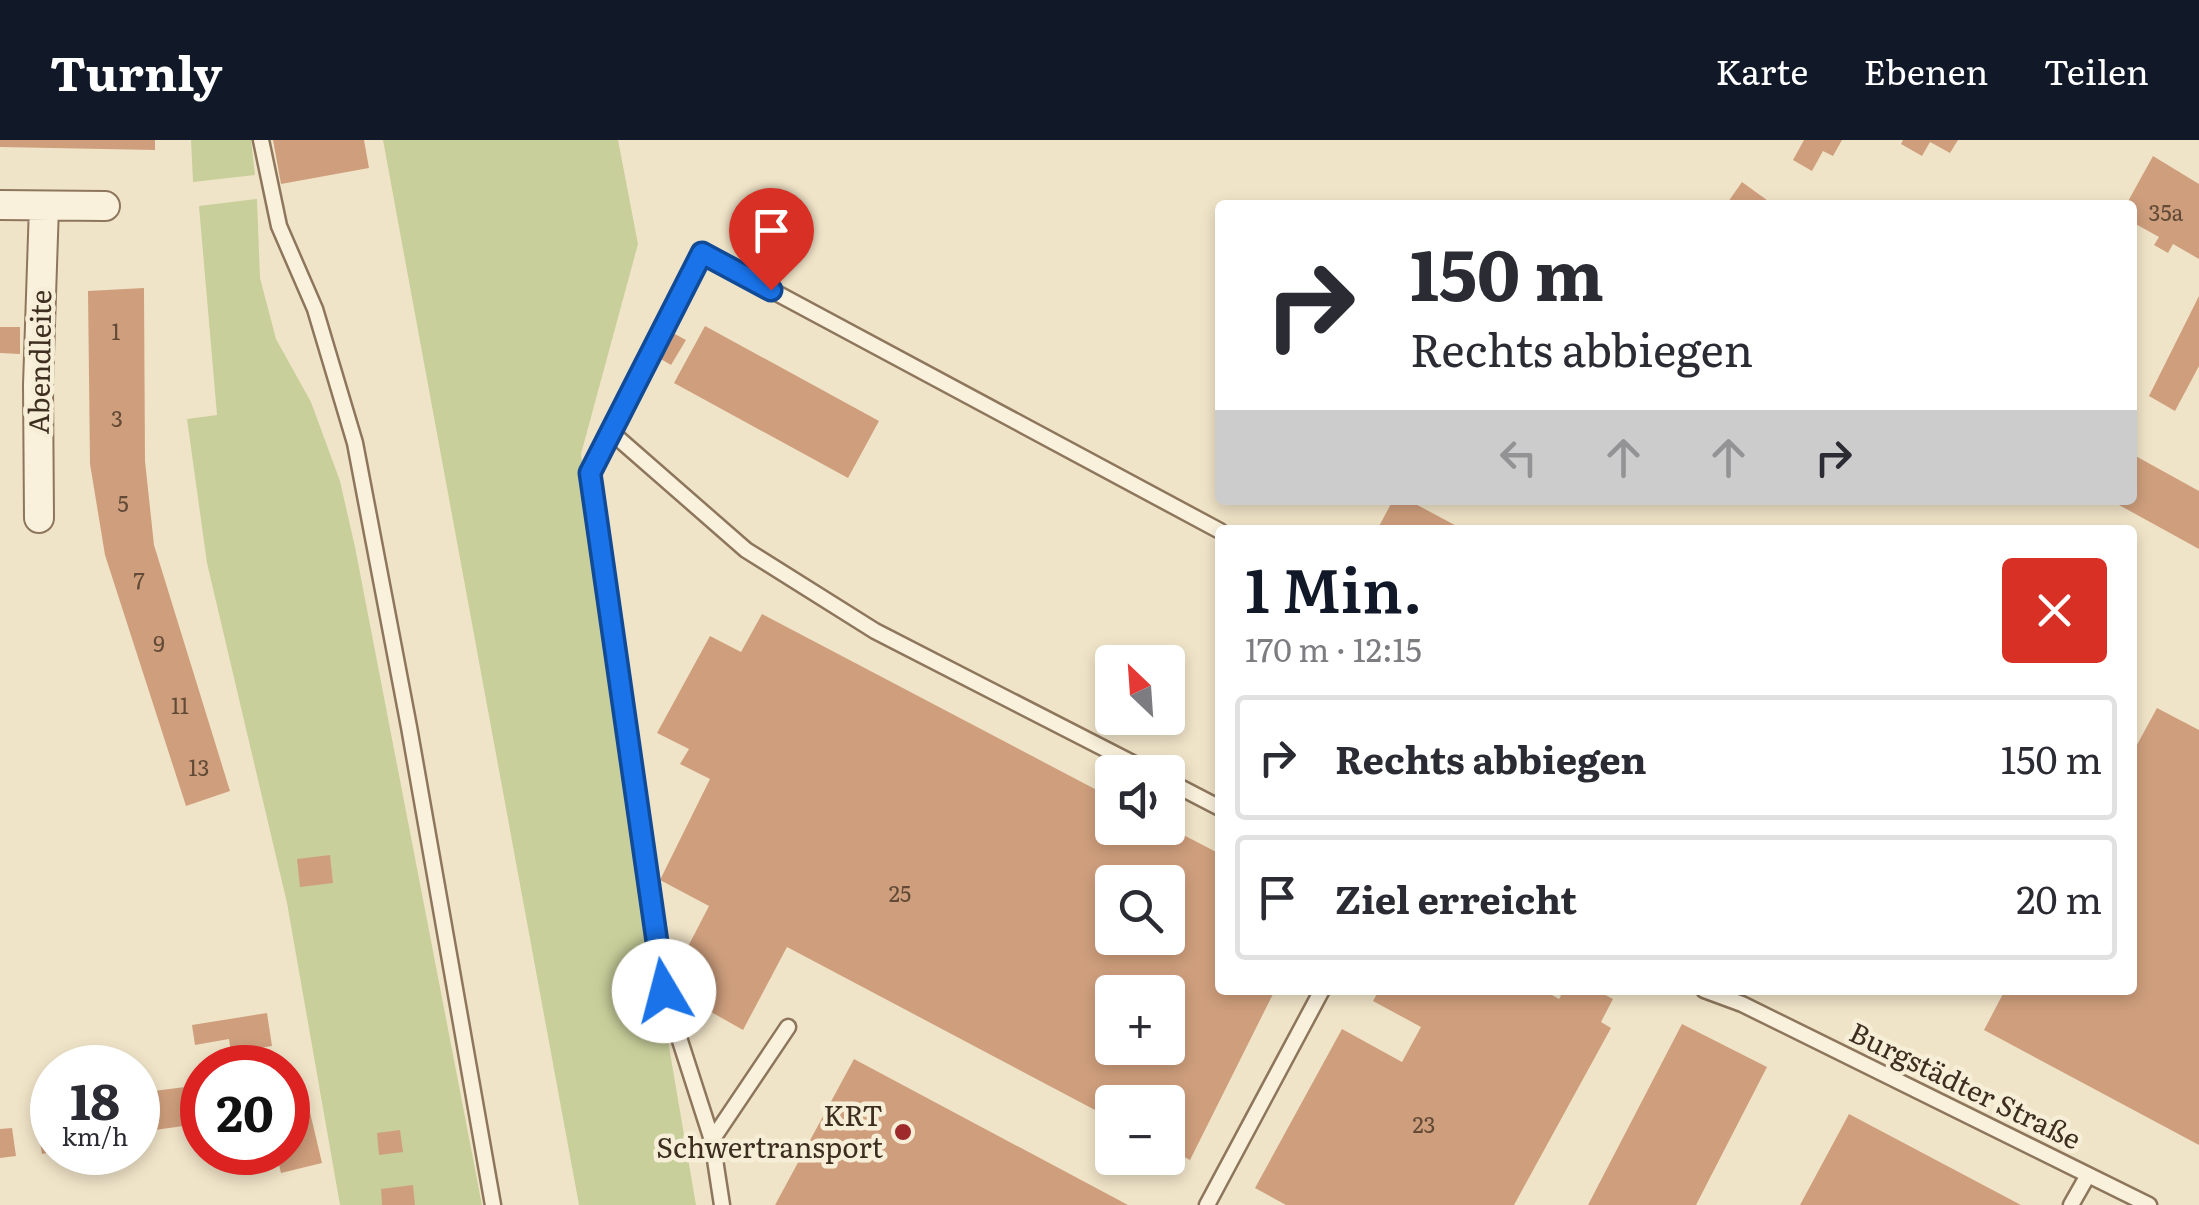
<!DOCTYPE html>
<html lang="de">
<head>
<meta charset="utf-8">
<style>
	body { margin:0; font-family:Literata,serif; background:#f2f2f3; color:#2b2b33; height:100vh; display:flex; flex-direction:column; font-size:38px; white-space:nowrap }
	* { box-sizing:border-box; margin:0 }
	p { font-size:32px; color:#7c7c81 }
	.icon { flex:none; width:55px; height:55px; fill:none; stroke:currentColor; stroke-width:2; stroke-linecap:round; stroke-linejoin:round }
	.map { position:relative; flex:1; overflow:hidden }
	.drawer { position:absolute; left:1215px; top:385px; width:922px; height:470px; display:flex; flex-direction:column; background:#fff; border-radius:10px; box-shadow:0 5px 15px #0003 }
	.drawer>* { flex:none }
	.banner { position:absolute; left:1215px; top:60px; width:922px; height:305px; border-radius:10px; box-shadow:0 5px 15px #0003; background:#fff; color:#2b2b33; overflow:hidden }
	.needle { width:65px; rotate:335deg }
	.tools { position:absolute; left:1095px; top:505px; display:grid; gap:20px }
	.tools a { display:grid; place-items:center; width:90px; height:90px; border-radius:10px; background:#fff; box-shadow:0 5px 15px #0003; font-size:50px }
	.speed { position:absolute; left:30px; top:905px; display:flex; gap:20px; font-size:50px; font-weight:700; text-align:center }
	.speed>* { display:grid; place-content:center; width:130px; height:130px; border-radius:50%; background:#fff; box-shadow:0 5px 15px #0003; line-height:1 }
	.speed small { font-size:25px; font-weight:400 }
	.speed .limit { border:15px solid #d22; background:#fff; color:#111 }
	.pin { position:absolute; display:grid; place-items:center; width:85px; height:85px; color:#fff; margin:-102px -42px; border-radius:50% 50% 50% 0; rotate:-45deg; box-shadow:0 0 10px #0007 }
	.pin .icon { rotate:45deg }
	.me { position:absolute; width:110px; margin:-55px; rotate:352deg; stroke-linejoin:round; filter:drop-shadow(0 0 8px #0008) }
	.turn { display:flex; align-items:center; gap:35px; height:210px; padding:0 30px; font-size:45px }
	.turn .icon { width:130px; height:130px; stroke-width:2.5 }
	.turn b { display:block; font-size:70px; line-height:85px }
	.lanes { display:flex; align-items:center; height:95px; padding:0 30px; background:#0003; justify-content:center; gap:50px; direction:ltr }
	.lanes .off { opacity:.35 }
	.round { display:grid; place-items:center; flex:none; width:105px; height:105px; border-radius:10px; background:#f2f2f3 }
	.head { display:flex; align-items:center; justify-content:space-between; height:170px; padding:0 30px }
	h1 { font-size:60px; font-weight:600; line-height:75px; color:#111827 }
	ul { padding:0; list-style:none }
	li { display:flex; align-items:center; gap:30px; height:125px; margin:0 20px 15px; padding:0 10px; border:5px solid #e1e1e2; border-radius:10px }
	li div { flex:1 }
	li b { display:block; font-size:38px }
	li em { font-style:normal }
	header { display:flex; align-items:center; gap:60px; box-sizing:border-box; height:140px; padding:0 50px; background:#111827; color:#fff }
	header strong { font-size:48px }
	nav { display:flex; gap:55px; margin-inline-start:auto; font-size:35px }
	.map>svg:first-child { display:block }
</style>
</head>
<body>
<header>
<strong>Turnly</strong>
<nav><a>Karte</a><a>Ebenen</a><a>Teilen</a></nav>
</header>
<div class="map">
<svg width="2199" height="1065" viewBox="0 0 2199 1065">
	<rect width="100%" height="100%" fill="#f0e4c8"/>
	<path fill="#c9cf9b" d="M191,0H251L255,35L193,42Z
		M383,0H618L638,104L581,314L659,848L696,1065H579Z
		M257,59L260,138L276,199L311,262L340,341L355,407L482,1065H340L287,763L207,423L187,279L217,275L199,66Z"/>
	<path fill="#cf9f7d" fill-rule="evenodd" d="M0,0H155V10L0,7Z
		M273,0H364L369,28L281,44Z
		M1804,0H1842L1833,16L1823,11L1812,31L1793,20Z
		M1903,0H1958L1950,13L1930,2L1922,16L1901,4Z
		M2153,16L2199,44V119L2173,104L2168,113L2154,105L2159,97L2132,82V65H2126Z
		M1742,42L1771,63L1769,65L1728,62Z
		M144,148L145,321L154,405L230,651L186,666L105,415L90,324L88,151Z
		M2199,156V226L2175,271L2149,256Z
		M705,186L879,281L848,338L674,243Z
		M0,187H20V214L0,213Z
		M673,193L686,200L671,225L659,218Z
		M2132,314L2199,351V409L2110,360H2132Z
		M1393,360H1408L1464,390H1377Z
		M762,474L1112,658V688H1170L1220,714V850H1275L1190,1020L1168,1008V962H1112V979L787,807L743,890L667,847L709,766L660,740L710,639L680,624L689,609L657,593L710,496L741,512ZM1112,742H1168V798H1112ZM1112,852H1168V908H1112Z
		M2157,568L2199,590V1005L1984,890L2005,850H2132V614Z
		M330,715L333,743L300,747L297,719Z
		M1379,850L1440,853L1441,850H1543L1559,859L1564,850H1596L1613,859L1601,882L1611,888L1514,1065H1286L1255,1048L1342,889L1402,922L1421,887L1373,861Z
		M267,873L272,906L231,913L229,899L195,905L192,885Z
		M1682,884L1767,927L1696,1065H1588Z
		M854,919L1128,1065H775Z
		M193,946L198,984L140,992L138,953Z
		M308,964L322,1023L281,1033L276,1012H288V968Z
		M1849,974L2021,1065H1800Z
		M52,981V1012L42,1014L37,983Z
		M12,988L16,1016L0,1018V989Z
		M400,990L403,1012L379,1015L377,993Z
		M413,1045L415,1065H382L381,1049Z"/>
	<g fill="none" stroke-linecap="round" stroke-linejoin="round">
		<g stroke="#8d765c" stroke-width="19">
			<path id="lane" d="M261,0L279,86L315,169L355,303L409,587L493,1065
				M611,292L746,410L875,491L1150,632
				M1168,641L1220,668
				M1704,850L1742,864L2149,1065
				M788,887L712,1000L664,851L590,333L702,113L1220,391
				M712,1000L722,1065
				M1207,1065L1322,850
				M2071,1065L2088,1035"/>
		</g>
		<g stroke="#8d765c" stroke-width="32">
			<path id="street" d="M0,65L105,66
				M39,378L38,245L44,66"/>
		</g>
		<use href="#lane" stroke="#faf1dc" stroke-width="14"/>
		<use href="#street" stroke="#faf1dc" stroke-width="28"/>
	</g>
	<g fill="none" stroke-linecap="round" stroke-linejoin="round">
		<g stroke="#114b97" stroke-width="25">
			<path id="route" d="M664,851L590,333L702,113L771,150"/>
		</g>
		<use href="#route" stroke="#1a73e8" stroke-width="18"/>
	</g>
	<circle fill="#9e2a2b" stroke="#f7eed8" stroke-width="4" cx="903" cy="992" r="10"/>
	<g text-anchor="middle" stroke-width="9" stroke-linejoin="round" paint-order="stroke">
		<g font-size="22" fill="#624a37">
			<text x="2166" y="81">35a</text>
			<text x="116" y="200">1</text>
			<text x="117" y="287">3</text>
			<text x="123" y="372">5</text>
			<text x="139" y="449">7</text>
			<text x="159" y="512">9</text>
			<text x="180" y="574">11</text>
			<text x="199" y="636">13</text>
			<text x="900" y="762">25</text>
			<text x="1424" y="993">23</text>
		</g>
		<g font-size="28" fill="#3d2e20" stroke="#f7eed8">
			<text transform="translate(40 222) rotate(-89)" y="10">Abendleite</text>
			<text transform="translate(1965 946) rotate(26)" y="10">Burgstädter Straße</text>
		</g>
		<g font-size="28" fill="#3d2e20" stroke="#f7eed8" text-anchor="end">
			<text x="883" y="986">KRT<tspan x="883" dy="32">Schwertransport</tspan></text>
		</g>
	</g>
</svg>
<div class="tools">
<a><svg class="needle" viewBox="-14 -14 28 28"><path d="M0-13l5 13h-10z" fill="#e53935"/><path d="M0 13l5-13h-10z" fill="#7c7c81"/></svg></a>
<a><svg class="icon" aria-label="sound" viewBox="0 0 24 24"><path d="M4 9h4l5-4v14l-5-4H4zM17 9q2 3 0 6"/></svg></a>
<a><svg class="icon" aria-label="search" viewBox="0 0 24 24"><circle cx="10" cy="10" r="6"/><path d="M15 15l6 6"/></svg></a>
<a>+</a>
<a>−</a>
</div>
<div class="speed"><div>18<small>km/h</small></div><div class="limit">20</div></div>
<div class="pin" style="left:771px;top:150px;background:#d93025"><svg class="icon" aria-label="arrive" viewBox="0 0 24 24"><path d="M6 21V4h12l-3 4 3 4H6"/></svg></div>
<svg class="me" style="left:664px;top:851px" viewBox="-20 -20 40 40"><circle r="19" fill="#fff"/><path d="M0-13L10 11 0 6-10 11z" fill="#1a73e8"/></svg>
<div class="banner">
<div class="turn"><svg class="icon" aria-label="right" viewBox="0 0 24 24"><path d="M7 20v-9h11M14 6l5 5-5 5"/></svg><div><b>150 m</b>Rechts abbiegen</div></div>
<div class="lanes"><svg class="icon off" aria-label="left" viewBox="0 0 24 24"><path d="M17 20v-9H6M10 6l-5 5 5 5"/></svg><svg class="icon off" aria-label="ahead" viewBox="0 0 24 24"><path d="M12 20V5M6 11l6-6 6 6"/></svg><svg class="icon off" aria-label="ahead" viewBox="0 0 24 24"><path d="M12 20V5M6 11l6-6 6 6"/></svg><svg class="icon" aria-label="right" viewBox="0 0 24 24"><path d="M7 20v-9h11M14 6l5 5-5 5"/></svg></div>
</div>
<section class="drawer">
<div class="head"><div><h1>1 Min.</h1><p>170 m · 12:15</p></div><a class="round" style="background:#d93025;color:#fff"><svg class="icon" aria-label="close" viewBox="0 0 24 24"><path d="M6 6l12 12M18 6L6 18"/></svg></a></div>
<ul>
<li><svg class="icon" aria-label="right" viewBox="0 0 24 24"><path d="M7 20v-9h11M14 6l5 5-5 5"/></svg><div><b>Rechts abbiegen</b></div><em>150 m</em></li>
<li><svg class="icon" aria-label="arrive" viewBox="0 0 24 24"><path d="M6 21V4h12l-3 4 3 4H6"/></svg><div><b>Ziel erreicht</b></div><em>20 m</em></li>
</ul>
</section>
</div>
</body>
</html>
